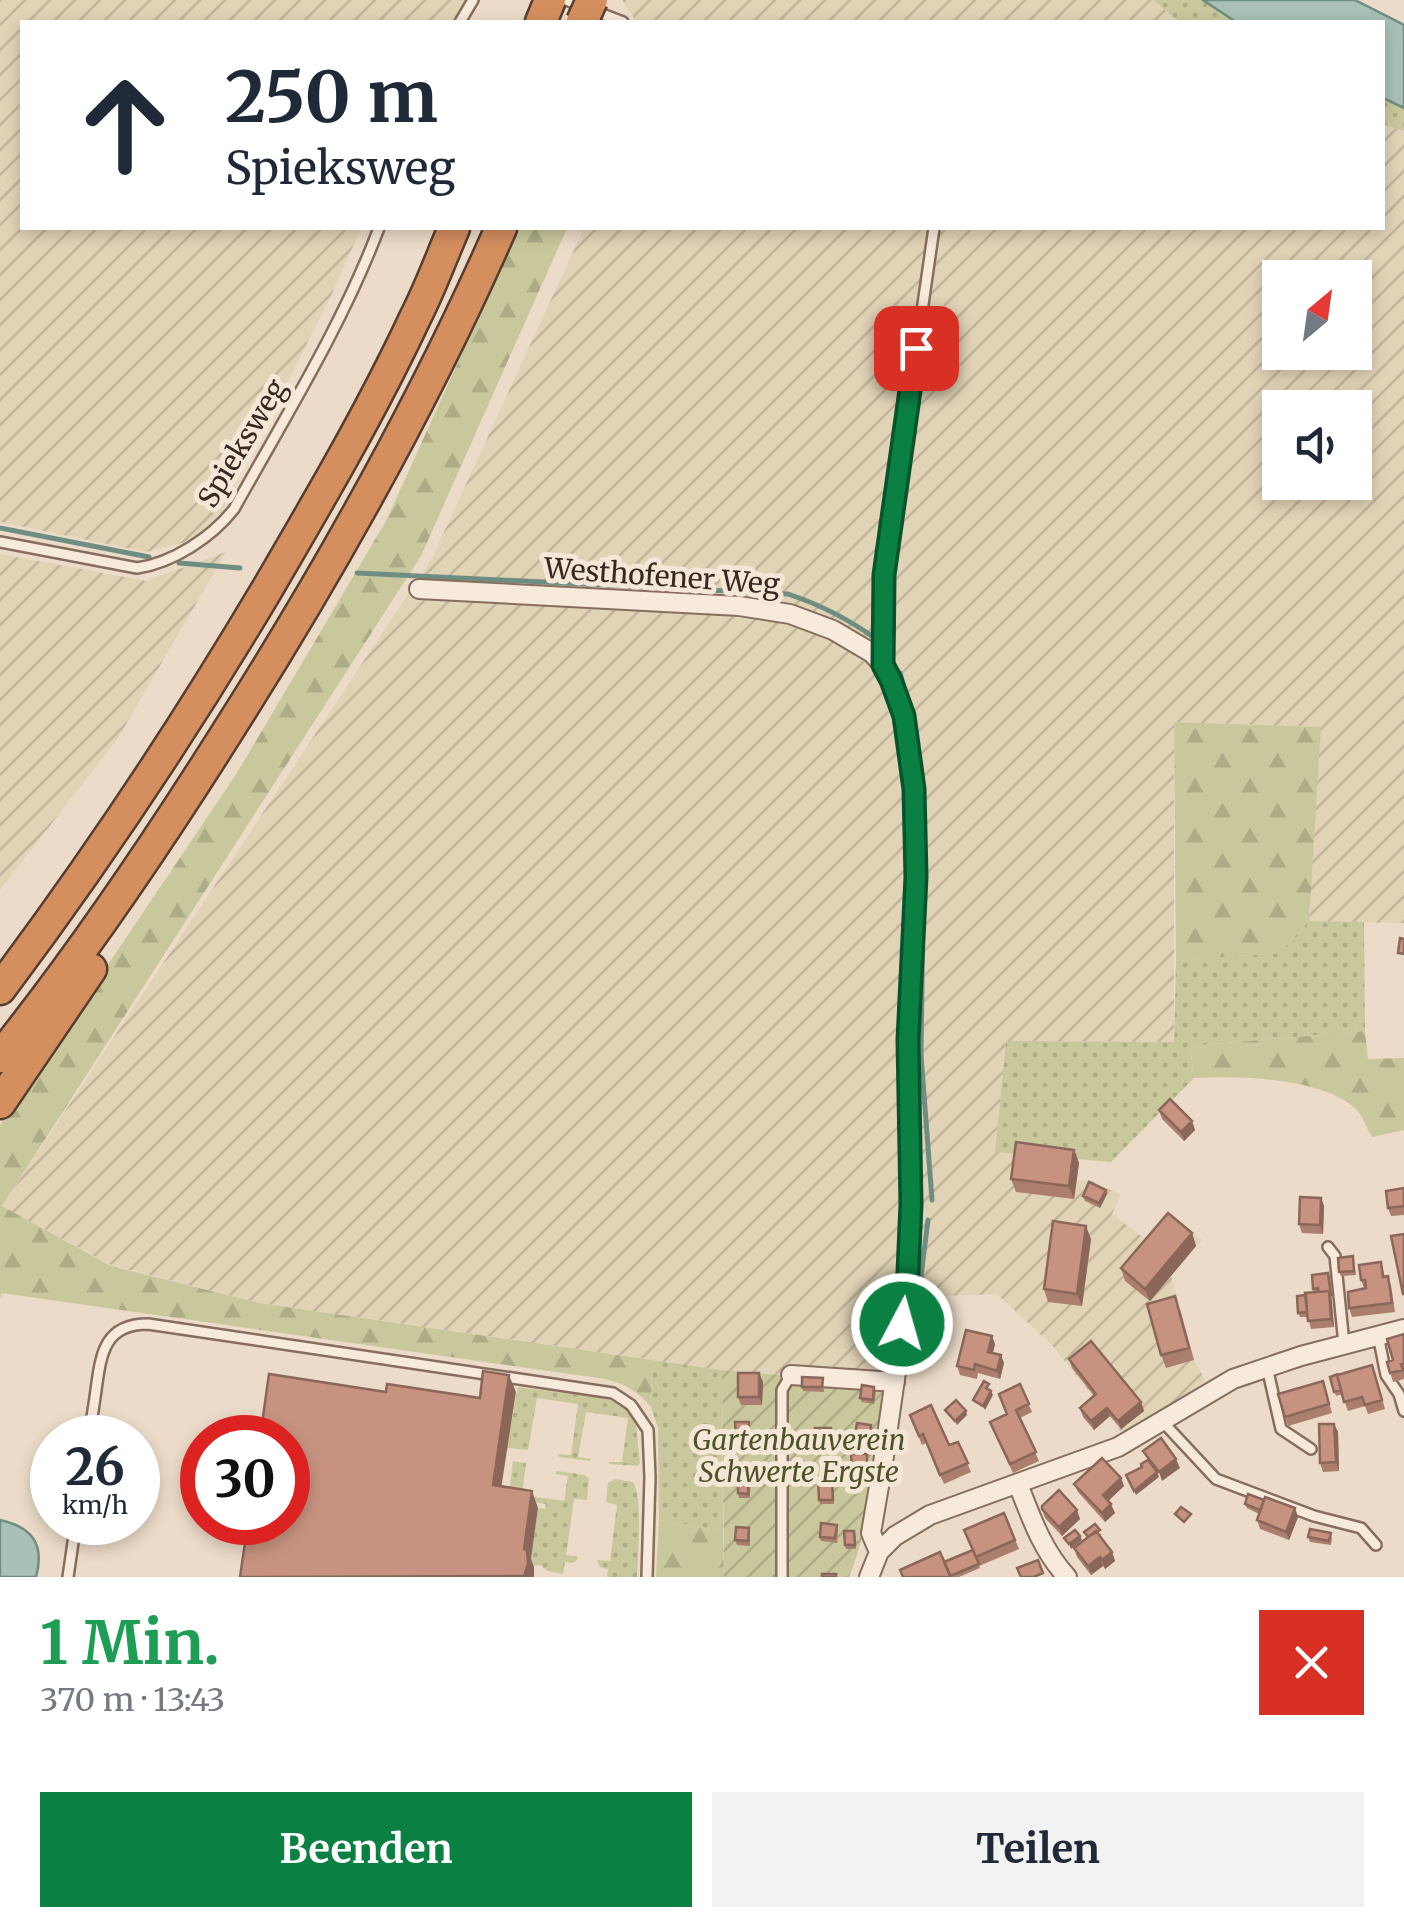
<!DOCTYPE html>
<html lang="de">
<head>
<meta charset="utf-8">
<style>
	body { margin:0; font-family:Merriweather,serif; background:#f2f2f3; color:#1f2937; height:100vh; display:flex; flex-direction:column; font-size:38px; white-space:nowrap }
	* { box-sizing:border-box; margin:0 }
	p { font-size:32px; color:#747a83 }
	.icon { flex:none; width:55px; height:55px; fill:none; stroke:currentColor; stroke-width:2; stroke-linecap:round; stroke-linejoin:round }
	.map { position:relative; height:1577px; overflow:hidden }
	.side { display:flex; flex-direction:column; background:#fff; flex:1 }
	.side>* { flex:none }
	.top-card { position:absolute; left:20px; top:20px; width:1365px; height:210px; border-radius:0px; box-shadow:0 5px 15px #0003; background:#fff; color:#1f2937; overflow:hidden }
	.needle { width:65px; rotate:29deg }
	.fabs { position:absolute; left:1262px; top:260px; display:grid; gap:20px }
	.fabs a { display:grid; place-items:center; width:110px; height:110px; border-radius:0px; background:#fff; box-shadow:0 5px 15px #0003; font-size:50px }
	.speed { position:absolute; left:30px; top:1415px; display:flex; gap:20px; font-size:50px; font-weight:700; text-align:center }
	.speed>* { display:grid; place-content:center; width:130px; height:130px; border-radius:50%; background:#fff; box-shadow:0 5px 15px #0003; line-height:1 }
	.speed small { font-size:25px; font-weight:400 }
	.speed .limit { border:15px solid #d22; background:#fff; color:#111 }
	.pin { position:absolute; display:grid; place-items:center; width:85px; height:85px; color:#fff; margin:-42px; border-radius:20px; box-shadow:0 5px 15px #0006 }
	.me { position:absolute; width:110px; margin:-55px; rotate:6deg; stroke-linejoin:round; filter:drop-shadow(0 0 8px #0008) }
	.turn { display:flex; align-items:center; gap:35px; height:210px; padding:0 40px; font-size:45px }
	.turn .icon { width:130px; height:130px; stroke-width:2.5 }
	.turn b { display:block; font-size:70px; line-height:85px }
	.round { display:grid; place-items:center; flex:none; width:105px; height:105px; border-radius:0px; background:#f2f2f3 }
	.overview { display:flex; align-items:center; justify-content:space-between; height:170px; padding:0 40px }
	h1 { font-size:60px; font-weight:700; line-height:75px; color:#1e9e55 }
	.button { display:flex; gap:20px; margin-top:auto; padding:20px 40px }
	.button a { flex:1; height:115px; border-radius:0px; background:#0b8043; color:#fff; font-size:40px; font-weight:700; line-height:115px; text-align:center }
	.button a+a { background:#f2f2f3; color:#1f2937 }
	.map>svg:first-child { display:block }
</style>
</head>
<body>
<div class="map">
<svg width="1404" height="1577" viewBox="0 0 1404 1577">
	<defs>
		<pattern id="farmland-furrows" width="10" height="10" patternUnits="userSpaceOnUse" patternTransform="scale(2.5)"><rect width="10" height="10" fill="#e1d3b6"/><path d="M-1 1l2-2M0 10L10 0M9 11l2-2" fill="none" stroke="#c2b59c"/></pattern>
		<pattern id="grass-dots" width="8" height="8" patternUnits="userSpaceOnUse" patternTransform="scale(2.5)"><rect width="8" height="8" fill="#c9c89c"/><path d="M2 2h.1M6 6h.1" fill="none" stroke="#adac86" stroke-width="1.8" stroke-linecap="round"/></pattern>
		<pattern id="forest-firs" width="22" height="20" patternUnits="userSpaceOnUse" patternTransform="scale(2.5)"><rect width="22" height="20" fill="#c9c89c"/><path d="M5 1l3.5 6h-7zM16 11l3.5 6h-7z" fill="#adac86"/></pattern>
		<pattern id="garden-furrows" width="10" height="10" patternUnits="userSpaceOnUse" patternTransform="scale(2.5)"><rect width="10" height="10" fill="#c9c89c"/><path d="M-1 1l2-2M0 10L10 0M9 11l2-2" fill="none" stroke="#adac86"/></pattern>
	</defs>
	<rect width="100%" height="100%" fill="#ecdbc8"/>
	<path fill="url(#farmland-furrows)" fill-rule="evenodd" d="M0,0H471L450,22H22V228H361L332,294L222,511L194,540L146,552L0,522Z
		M622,0H1153L1179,22H637Z
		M1383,124L1404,131V923L1309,921L1320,727L1174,722V1042L1006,1041L995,1151L1079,1163L1077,1181H1092L1121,1195L1112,1214L1148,1241L1171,1215L1202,1240L1171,1276L1194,1360L1205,1380L1200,1385L1124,1435L1052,1345L997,1294L915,1297L923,1040H909L911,1204L895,1382L878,1384L722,1370L259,1303L111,1265L2,1206L432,558L584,228H1382ZM1280,278H1355V352H1280ZM1280,408H1355V482H1280Z
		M226,552L118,738L0,890V554L146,581Z"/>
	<path fill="url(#grass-dots)" d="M1153,0H1203L1236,22H1179Z
		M1382,98L1404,108V131L1383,124Z
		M1309,921L1364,922L1365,1031L1190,1046L1194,1078L1111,1162L995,1152L1006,1041L1174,1042L1176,961L1279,953Z
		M652,1360L722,1370L723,1531L659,1520L658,1428L651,1407Z
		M518,1387L602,1398L617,1402L631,1413L636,1423L640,1463L638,1466L609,1464V1462H622L628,1418L586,1412L578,1457L591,1459L590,1461L559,1457L558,1454L571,1455L578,1404L537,1398L528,1450L507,1448Z
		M513,1461L526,1463L522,1495L564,1501L568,1476L556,1474V1471L585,1475L589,1479L587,1500L574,1499L566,1555L578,1557L577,1560L573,1563L565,1562L563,1574L548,1571L540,1565L530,1566L538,1508L545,1509L546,1504L519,1500L509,1495Z
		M615,1479L633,1482C643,1497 638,1556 637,1577H607L608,1569L600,1567L597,1560L610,1561L617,1505L606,1502L608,1483Z"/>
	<path fill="url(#forest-firs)" d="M519,228H567L421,556L2,1206L111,1266L259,1303L652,1360L651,1407C638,1391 625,1384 605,1379L2,1293L0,1298V1125L237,773L386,521Z
		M1174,722L1321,727L1309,921L1280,953L1176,961Z
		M1365,1031L1368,1059L1404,1058V1130L1372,1137C1367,1129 1363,1116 1356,1109C1322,1077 1238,1076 1194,1078L1190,1046Z
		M659,1520L723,1531L724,1577H656Z"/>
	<path fill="url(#garden-furrows)" d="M722,1370L878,1384L885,1391C876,1447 871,1526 849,1577H724Z"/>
	<path fill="#a8c0b5" stroke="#6f8e82" stroke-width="2.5" d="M1203,0H1355L1404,25V108L1383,98L1382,22H1236Z
		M0,1520C32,1527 45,1544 36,1577H0Z"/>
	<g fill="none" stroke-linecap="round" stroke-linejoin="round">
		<path stroke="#6f8e82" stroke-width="5" d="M0,528L149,557
			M179,563L240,568
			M357,573L788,594C818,604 850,620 876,639
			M900,673L908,703
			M923,908L921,1055L932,1200
			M918,1300L928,1220"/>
		<g stroke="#876d5e" stroke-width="14">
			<path id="lane" d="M566,0L623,22
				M460,22L473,0
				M0,542L137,568C173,563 212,537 234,509C285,417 342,326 379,228
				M883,661L884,575L934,228
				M1328,1247L1335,1256L1344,1344
				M1378,1335L1386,1375L1399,1394L1404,1411
				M1267,1367L1281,1429L1311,1449
				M1162,1421L1216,1479L1314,1516L1361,1528L1376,1545
				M89,1438C91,1422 94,1406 96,1390C101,1354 104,1324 148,1324L613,1393L631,1405L648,1430L650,1477L647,1577
				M68,1577L76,1522
				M782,1577V1390L791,1375"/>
		</g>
		<g stroke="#876d5e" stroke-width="22">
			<path id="street" d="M419,589L739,606L790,614L833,630L872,653L883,665L891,680L904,716L913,789L916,877L908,1040L911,1204L907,1295L883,1463L871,1533L879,1552
				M791,1375L895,1382
				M1018,1484C1031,1517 1042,1550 1067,1577
				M869,1577L879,1552L895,1536L930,1515L1118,1447L1233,1379L1301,1356L1404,1329"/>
		</g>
		<g stroke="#553d32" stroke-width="35">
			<path id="highway" d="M541,22L550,0
				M0,989C96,861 184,729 266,591C318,502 371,412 415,318C430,289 441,258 454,228
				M0,1057C82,955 156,845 226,734C329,572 424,404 501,228
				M0,1103L91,969"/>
		</g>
		<use href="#lane" stroke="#f7eadb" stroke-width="9"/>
		<use href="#street" stroke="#f7eadb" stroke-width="18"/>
		<use href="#highway" stroke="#d58f5f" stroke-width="30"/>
		<g stroke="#553d32" stroke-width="35" stroke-linecap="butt">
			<path id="highway-bridge" d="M582,22L592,0"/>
		</g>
		<use href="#highway-bridge" stroke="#d58f5f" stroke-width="30"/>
	</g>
	<path fill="#ab7e6e" d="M1159,1110L1192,1121L1195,1130L1184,1141L1162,1119Z
		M1074,1150L1079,1163L1074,1199L1016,1192L1011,1179Z
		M1404,1188V1215L1391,1216L1388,1208Z
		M1106,1190L1107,1194L1100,1208L1085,1201L1083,1196Z
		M1321,1198L1324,1206L1323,1234L1302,1233L1299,1224Z
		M1192,1233L1196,1246L1150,1301L1125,1281L1121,1268Z
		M1091,1239L1082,1306L1048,1302L1044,1289Z
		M1353,1256L1356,1275L1341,1276L1339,1272Z
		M1381,1262L1385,1277L1391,1285L1395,1312L1352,1317L1349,1308L1364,1288L1361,1280Z
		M1328,1273L1334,1327L1311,1329L1308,1317H1300L1298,1313L1306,1295L1314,1293L1313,1289Z
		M1180,1309L1194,1360L1166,1368L1161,1355Z
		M1404,1334V1379L1393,1382L1387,1362L1393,1360Z
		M995,1344L993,1353L1004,1363L1000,1379L978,1373L977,1379L960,1375L957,1366Z
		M1069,1359L1141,1402L1144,1411L1121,1429L1110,1416L1094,1430L1083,1417L1080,1408L1094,1396L1072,1368Z
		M759,1373L763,1382L762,1405H741L738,1397Z
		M1375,1374L1385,1409L1368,1414L1365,1406L1348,1411L1342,1394L1336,1396L1330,1377Z
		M823,1378L824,1392L803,1391L802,1387Z
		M1323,1381L1332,1413L1288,1426L1278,1394Z
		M1020,1384L1032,1412L1020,1418L1039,1461L1013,1473L990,1422L1007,1414Z
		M876,1391L874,1404L862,1402L860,1398Z
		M910,1415L949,1445L958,1442L971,1472L944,1484L926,1443L922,1445Z
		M1334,1424L1338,1432L1339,1471L1323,1472L1320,1463Z
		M871,1425L873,1429L871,1442L857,1440L855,1435Z
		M750,1426V1441H737L736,1437Z
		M832,1432V1447H817L815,1443Z
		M867,1454L869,1468H864V1473H853L852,1469Z
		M751,1474L750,1498H739L738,1493Z
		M1121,1478L1124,1486L1108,1501L1115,1513L1105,1522L1078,1492L1074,1484Z
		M832,1479L834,1504H820L819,1500Z
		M1264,1500L1295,1508L1298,1517L1289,1540L1260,1529L1257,1520L1259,1514L1247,1508L1245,1504Z
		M1042,1509L1080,1519L1062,1536L1045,1518Z
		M1004,1513L1019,1549L979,1566L980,1568L959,1577H902L900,1570L944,1562L972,1550Z
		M838,1529L837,1543L821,1541L820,1537Z
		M1084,1532L1102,1534L1099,1536L1112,1552L1115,1561L1105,1569L1103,1566L1091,1575L1077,1557L1074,1548L1087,1538Z
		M750,1533V1546L737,1545L735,1540Z
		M856,1535V1549H846L845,1545Z
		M1308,1537H1332L1331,1545L1310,1542Z"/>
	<path fill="#8b675a" d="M1192,1121L1195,1130L1184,1141L1181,1132Z
		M1074,1150L1079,1163L1074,1199L1069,1186Z
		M1106,1190L1107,1194L1100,1208L1099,1203Z
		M1321,1198L1324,1206L1323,1234L1320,1225Z
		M1086,1226L1091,1239L1082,1306L1077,1294Z
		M1192,1233L1196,1246L1150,1301L1145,1289Z
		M1328,1273L1330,1278L1334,1327L1331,1319Z
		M992,1336L995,1344L991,1360L988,1352Z
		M1001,1355L1004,1363L1000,1379L997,1371Z
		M759,1373L763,1382L762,1405L759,1397Z
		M509,1375L516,1392L499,1502L493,1485Z
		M991,1391L993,1395L985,1410L983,1406Z
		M1141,1402L1144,1411L1121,1429L1118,1421Z
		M1107,1408L1110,1416L1094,1430L1091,1421Z
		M966,1411L967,1415L957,1425L955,1421Z
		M1334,1424L1338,1432L1339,1471L1336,1462Z
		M1176,1459L1180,1468L1162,1481L1159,1472Z
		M1157,1472L1159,1477L1136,1495L1134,1491Z
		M1121,1478L1124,1486L1106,1503L1103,1495Z
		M532,1491L538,1508L531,1559L534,1567V1577H524V1549Z
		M1111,1504L1115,1513L1105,1522L1102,1513Z
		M1295,1508L1298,1517L1289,1540L1286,1532Z
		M1077,1510L1080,1519L1062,1536L1059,1527Z
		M1080,1536L1082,1540L1071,1549L1069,1544Z
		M1112,1552L1115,1561L1105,1569L1102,1560Z
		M1100,1557L1103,1566L1091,1575L1088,1566Z"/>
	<path fill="#c79380" stroke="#8b675a" stroke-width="2.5" d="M1400,938L1404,939V954L1398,953Z
		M1170,1099L1192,1121L1181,1132L1159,1110Z
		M1016,1142L1074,1150L1069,1186L1011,1179Z
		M1089,1182L1106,1190L1099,1203L1083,1196Z
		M1404,1188V1206L1388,1208L1386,1191Z
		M1300,1197L1321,1198L1320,1225L1299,1224Z
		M1168,1213L1192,1233L1145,1289L1121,1268Z
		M1053,1221L1086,1226L1077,1294L1044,1289Z
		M1404,1234V1294H1403L1391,1236Z
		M1353,1256L1354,1271L1339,1272L1338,1258Z
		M1381,1262L1383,1277L1388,1276L1392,1303L1349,1308L1348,1292L1366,1288L1365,1280H1361L1359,1265Z
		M1328,1273L1331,1296L1329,1291L1318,1292V1288L1313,1289L1312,1275Z
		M1329,1291L1331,1319L1308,1321L1305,1293Z
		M1306,1295L1307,1312L1298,1313L1297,1296Z
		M1175,1296L1189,1348L1161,1355L1147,1304Z
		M966,1330L992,1336L988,1352L1001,1355L997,1371L975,1364L974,1370L957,1366Z
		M1404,1334V1363L1401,1364L1403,1370L1390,1373L1387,1362L1393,1360L1387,1339Z
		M1091,1341L1141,1402L1118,1421L1107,1408L1091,1421L1080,1408L1096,1394L1069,1359Z
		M1372,1365L1382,1400L1365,1405L1362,1397L1344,1402L1337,1375Z
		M483,1371L509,1375L493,1485L532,1491L524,1549L527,1550L528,1564L524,1576L240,1577L248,1522H288V1438H260L269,1374L386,1392L387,1384L480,1398Z
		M738,1373H759V1397H738Z
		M1338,1374L1337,1375L1341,1390L1334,1392L1330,1377Z
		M802,1377L823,1378L822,1387H802Z
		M984,1381L989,1384L986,1388L991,1391L983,1406L973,1400Z
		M1323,1381L1329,1404L1285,1417L1278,1394Z
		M1020,1384L1029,1404L1016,1410L1036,1452L1010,1464L990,1422L1007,1414L999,1394Z
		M862,1385L874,1387L873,1400L860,1398Z
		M956,1400L966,1411L955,1421L945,1410Z
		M931,1405L949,1445L958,1442L968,1463L940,1475L923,1434L919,1436L910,1415Z
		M735,1422H749V1437H736Z
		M857,1423L871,1425L870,1437L855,1435Z
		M1319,1424H1334L1336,1462L1320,1463Z
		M815,1428H831V1443H815Z
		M1161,1438L1176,1459L1159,1472L1143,1451Z
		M851,1454H867V1464H862L863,1469H852Z
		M1102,1458L1121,1478L1103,1495L1111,1504L1102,1513L1074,1484Z
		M1148,1460L1157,1472L1134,1491L1126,1475L1142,1467L1141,1464Z
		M738,1469L749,1470L748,1494L738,1493Z
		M818,1479H832L833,1500H819Z
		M1059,1490L1077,1510L1059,1527L1042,1509V1506Z
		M1248,1494L1264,1500L1260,1510L1245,1504Z
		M1265,1497L1295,1508L1286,1532L1257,1520Z
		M1181,1507L1191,1514L1184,1522L1175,1514Z
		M1004,1513L1015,1540L976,1557L964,1530Z
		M821,1523L837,1525L835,1538L820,1537Z
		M1095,1524L1100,1530L1088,1537L1084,1532Z
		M736,1527L749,1528L748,1541L735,1540Z
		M1310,1529L1331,1533L1329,1541L1308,1537Z
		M1075,1530L1080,1536L1069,1544L1064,1538Z
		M844,1531H854L855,1545H845Z
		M1096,1531L1112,1552L1102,1560L1100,1557L1088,1566L1074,1548Z
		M973,1550L979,1564L950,1576L944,1562Z
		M940,1552L951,1577H903L900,1570Z
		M1038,1560L1043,1573L1034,1577H1021L1017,1568Z
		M822,1574H836V1577H822Z"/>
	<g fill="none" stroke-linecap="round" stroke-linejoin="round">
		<g stroke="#07532c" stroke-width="25">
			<path id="route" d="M902,1324L907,1295L911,1204L908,1040L916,877L914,789L904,716L891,680L883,665L884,575L916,348"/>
		</g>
		<use href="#route" stroke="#0b8043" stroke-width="18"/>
	</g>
	<g text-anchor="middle" stroke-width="10" stroke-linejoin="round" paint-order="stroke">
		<g font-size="28" fill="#382821" stroke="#f4e7d7">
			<text transform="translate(242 443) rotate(-59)" y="10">Spieksweg</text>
			<text transform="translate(662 576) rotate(4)" y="10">Westhofener Weg</text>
		</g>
		<g font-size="28" font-style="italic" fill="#4f5328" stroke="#f4e7d7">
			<text x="799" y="1450">Gartenbauverein<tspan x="799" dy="32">Schwerte Ergste</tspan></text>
		</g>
	</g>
</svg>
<div class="fabs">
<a><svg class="needle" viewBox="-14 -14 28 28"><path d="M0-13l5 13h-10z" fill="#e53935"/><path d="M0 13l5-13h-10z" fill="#747a83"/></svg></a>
<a><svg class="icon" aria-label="sound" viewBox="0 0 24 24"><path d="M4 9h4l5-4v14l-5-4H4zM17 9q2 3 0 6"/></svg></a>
</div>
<div class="speed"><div>26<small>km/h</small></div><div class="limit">30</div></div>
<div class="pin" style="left:916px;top:348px;background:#d93025"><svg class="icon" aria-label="arrive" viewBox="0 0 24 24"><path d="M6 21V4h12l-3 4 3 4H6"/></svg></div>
<svg class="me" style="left:902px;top:1324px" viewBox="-20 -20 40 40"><circle r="17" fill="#0b8043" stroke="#fff" stroke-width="3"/><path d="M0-11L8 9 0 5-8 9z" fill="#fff"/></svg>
<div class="top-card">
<div class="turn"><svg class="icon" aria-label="ahead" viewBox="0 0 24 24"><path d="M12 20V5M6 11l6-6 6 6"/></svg><div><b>250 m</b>Spieksweg</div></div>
</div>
</div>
<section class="side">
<div class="overview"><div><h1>1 Min.</h1><p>370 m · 13:43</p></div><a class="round" style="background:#d93025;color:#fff"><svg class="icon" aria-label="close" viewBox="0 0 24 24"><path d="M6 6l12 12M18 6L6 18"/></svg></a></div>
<div class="button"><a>Beenden</a><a>Teilen</a></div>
</section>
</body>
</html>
